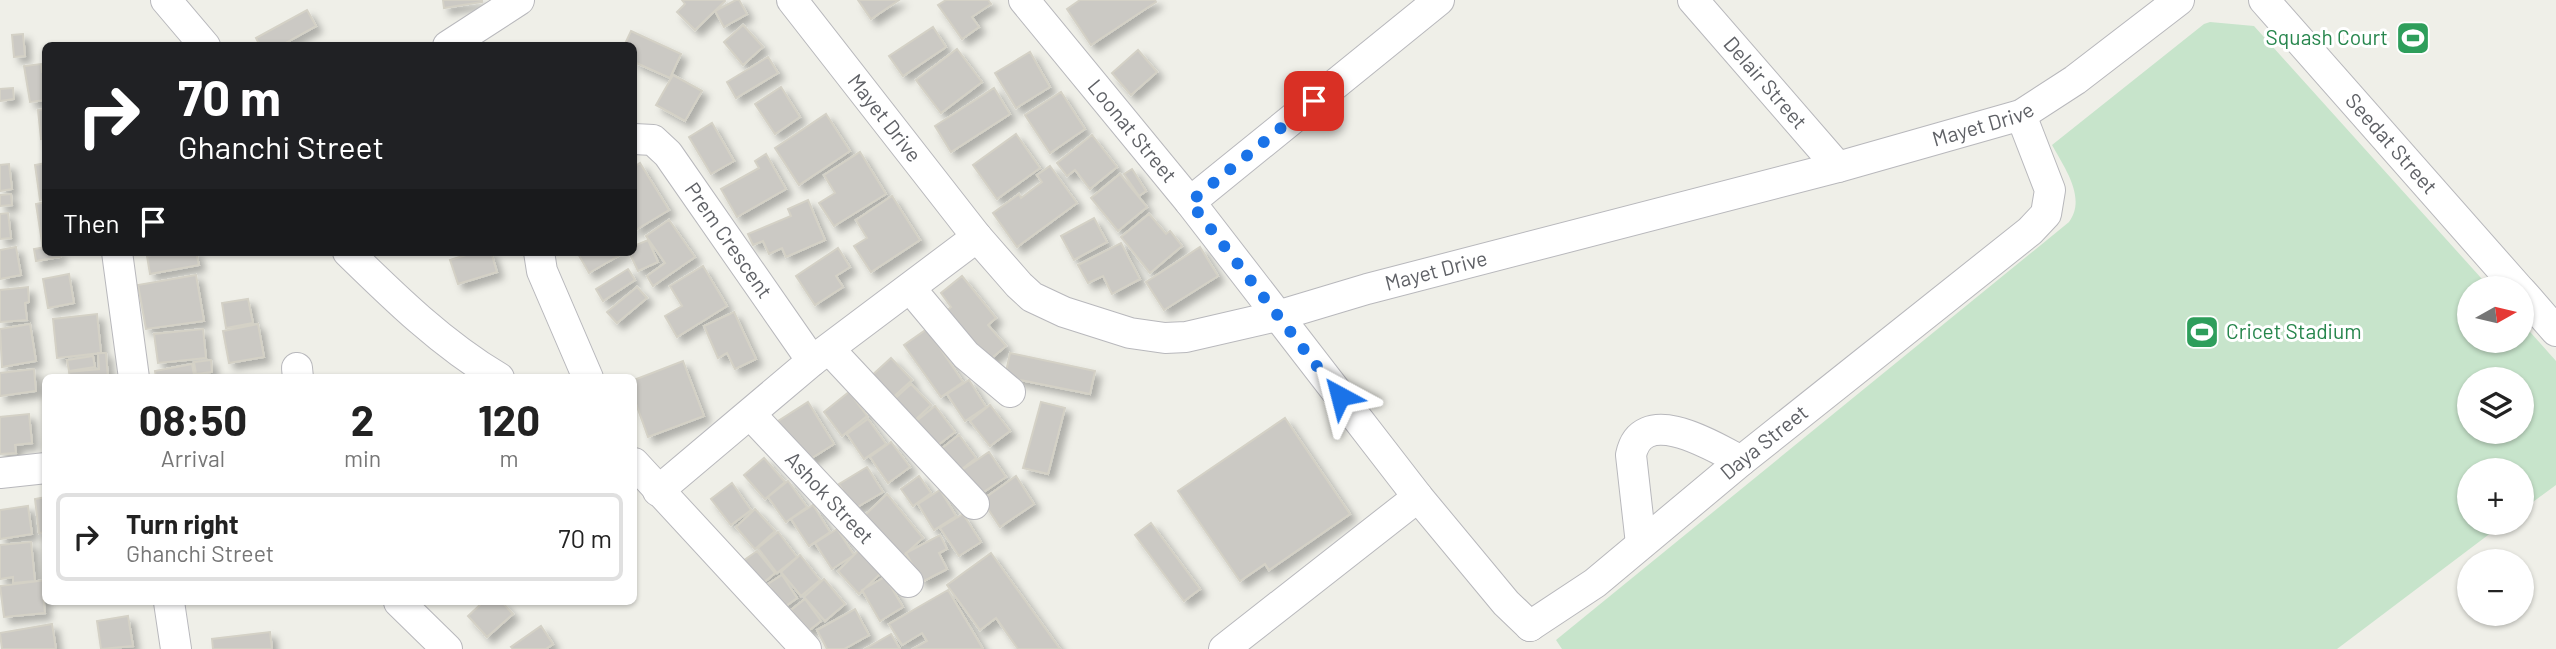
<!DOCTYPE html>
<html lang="en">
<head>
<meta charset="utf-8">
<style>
	body { margin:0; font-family:Barlow,sans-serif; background:#f6f6f6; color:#222; height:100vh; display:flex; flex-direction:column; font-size:26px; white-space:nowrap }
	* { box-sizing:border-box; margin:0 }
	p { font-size:23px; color:#767676 }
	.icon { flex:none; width:38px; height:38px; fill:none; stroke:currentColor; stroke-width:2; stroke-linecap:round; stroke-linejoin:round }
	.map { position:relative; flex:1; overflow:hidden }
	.sheet { position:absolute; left:42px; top:374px; width:595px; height:231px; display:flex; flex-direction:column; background:#fff; border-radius:10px; box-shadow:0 2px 5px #0004 }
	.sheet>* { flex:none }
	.top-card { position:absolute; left:42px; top:42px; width:595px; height:214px; border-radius:10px; box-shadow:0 2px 5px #0004; background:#202124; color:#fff; overflow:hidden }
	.needle { width:46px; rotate:82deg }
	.buttons { position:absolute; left:2457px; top:276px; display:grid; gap:14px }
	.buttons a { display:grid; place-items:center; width:77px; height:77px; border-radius:50%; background:#fff; box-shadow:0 2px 5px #0004; font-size:35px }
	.pin { position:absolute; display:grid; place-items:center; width:60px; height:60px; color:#fff; margin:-30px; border-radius:14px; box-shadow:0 4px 10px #0006 }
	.me { position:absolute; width:77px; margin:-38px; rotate:322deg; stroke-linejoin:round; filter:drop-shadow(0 0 5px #0008) }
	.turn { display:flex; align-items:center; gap:24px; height:147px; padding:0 21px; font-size:32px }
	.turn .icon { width:91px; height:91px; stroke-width:2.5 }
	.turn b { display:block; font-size:49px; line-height:60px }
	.then { display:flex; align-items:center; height:66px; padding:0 21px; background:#0003; gap:14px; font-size:26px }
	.eta { display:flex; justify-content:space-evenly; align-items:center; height:119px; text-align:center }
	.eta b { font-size:42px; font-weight:700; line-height:49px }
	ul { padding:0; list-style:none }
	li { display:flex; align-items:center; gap:21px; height:88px; margin:0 14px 10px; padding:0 7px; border:4px solid #e0e0e0; border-radius:10px }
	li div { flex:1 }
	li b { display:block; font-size:26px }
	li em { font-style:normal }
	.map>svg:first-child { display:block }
</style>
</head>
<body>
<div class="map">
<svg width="2556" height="649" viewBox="0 0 2556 649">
	<defs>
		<filter id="shadow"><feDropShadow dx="6" dy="6" stdDeviation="3.5" flood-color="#0004"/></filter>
	</defs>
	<rect width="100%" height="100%" fill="#efefe8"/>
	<path fill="#c7e4cb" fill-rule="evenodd" d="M2210,22L2254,26L2491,289H2469V341H2522V323L2556,361V485L2522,510V471H2469V523H2504L2337,649H1562L1556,640L2069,222C2087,198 2064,167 2052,145L2204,24ZM2469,380H2522V432H2469Z"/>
	<path fill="#cbc9c4" stroke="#d4d1c6" stroke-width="2" filter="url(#shadow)" d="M443,0H482V2L444,8Z
		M682,0H724L725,1L695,30L677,12L685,4Z
		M736,0H739L747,14L724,27L715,11Z
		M858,0H899L871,19Z
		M946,0H988L991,4L972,17L979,27L962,39L938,5Z
		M1080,0H1155L1156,2L1091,45L1067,9Z
		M307,10L316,26L280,46H260L256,38Z
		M743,25L763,47L743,65L724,42Z
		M933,27L946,47L903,76L889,56Z
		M631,31L681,54L670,78L634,62V46H624Z
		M23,34L25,56L14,57L12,35Z
		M957,49L982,82L941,113L916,80Z
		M1138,50L1157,72L1131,95L1112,73Z
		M1030,52L1050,87L1016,108L995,73Z
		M768,57L778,73L736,98L727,82Z
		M41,64L42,72H46V100L30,102L24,66Z
		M673,75L702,91L685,121L656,105Z
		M781,87L800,117L775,134L755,104Z
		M13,88L14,99L0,101V89Z
		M994,88L1010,114L951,152L935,126Z
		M1061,92L1085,129L1050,153L1025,115Z
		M46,109V138L41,139L38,110Z
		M826,114L850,151L799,185L775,148Z
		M712,123L734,161L711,174L689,137Z
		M1016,134L1040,168L997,199L973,165Z
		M1092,135L1117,167L1090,189L1075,170L1067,176L1057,163Z
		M860,152L886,194L834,226L819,203L835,193L824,175Z
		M766,154L786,189L737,217L721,189L759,168L755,161Z
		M46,163V199L40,200L35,165Z
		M640,163L669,210L634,231V167Z
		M9,164L12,189L0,191V165Z
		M1050,166L1077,203L1017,247L993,213L1019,194L1021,198L1042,182L1037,175Z
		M1132,169L1146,191L1139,196L1124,174Z
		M1120,174L1147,207L1118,231L1091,198Z
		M11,194L12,205L0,206V195Z
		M892,196L920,240L871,272L854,246L867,238L856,220Z
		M808,200L825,240L786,257L782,248L769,254L763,241L753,245L748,234L791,216L788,209Z
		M46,202V248L43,249L36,204Z
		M8,213L11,238L0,239V214Z
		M1149,214L1166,234L1170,231L1182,246L1150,273L1121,237Z
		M1094,218L1107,242L1074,260L1061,236Z
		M669,220L695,257L653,286L647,276L665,263L646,236Z
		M648,240L658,262L638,271L629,252H634V246Z
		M1121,243L1140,279L1112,294L1103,276L1088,283L1078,265Z
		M16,247L21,275L0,279V250Z
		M46,247V252H59L60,257L36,261L34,249Z
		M1200,247L1218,276L1164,310L1146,282Z
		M838,248L850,267L836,276L843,287L815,305L796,276Z
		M168,252H196L199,265L150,274L147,256Z
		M476,252H491L497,272L458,284L450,260Z
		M577,252H625L589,273Z
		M703,266L727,306L677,337L665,316L682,306L670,286Z
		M628,269L635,280L603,301L596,289Z
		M69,274L74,303L48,308L43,279Z
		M196,275L204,321L146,329L138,285Z
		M962,276L996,318L988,325L1006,346L986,363L945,312L951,307L941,293Z
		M28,287L29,302L25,303L27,320L0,322V290Z
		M637,287L647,298L617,323L607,312Z
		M248,299L253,323L226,328L222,303Z
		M734,312L756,359L735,369L727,353L718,358L704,326Z
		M97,314L101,353L57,358L53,319Z
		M30,324L36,361L2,367L0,329Z
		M258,324L264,357L229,363L223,331Z
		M203,329L206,358L158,363L154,334Z
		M927,329L963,382L941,397L904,345Z
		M98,353H106L108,378H70L69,372L99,369Z
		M1010,353L1095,371L1090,394L1005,377Z
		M93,356L95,367L69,371L67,360Z
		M891,358L912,380L889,401L869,378Z
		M211,360L212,372L196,374L194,362Z
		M683,361L704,416L648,437L634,398V380Z
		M192,364L194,375L156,378L155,371Z
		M34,369L36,391L0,396V373Z
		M969,380L986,407L965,421L947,394Z
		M911,384L931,405L911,424L891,402Z
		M849,392L867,416L842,436L824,412Z
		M808,402L834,444L807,461L772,425Z
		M1041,402L1065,408L1048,474L1023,468Z
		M990,405L1010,431L990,446L970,421Z
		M935,406L955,432L934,448L914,423Z
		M29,414L32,443L15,445L16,453L0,454V417Z
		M1285,418L1350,514L1269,570L1265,564L1240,581L1178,491Z
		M868,419L886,444L864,459L847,434Z
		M959,435L976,458L958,472L941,449Z
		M891,442L910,467L888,483L870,457Z
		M989,452L1006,477L973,499L956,474Z
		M764,458L785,482L765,499L744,475Z
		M867,467L883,492L854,509L839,484Z
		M919,476L931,493L913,506L901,489Z
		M1016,476L1034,504L1000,527L982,500Z
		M788,481L807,507L786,522L768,497Z
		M732,483L751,510L731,525L711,499Z
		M940,490L956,516L934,530L918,504Z
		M887,494L923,538L902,557L865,515Z
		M46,497V532L39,533L35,499Z
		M813,505L830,532L809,546L791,519Z
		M28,506L32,534L0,539V510Z
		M755,509L775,531L755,549L736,527Z
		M963,514L981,542L959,556L940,528Z
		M1151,523L1200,589L1184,601L1135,535Z
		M837,529L854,555L832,569L815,543Z
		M778,532L797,557L777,573L758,548Z
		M940,535L947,549L939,553L947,569L922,582L906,553Z
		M31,542L35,581L13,583V577L0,579V545Z
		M859,550L881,573L859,594L838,571Z
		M757,551L775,573L762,584L743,561Z
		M991,553L1060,649H1018L996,618L980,630L947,585Z
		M800,555L820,580L801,596L781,572Z
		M782,575L797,598L783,608L768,584Z
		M885,577L903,607L880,621L862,590Z
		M824,579L845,604L825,621L804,597Z
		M46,580V593H43L45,613L4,617L0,586Z
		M948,590L983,649H913L927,641L922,633L902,645L889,624Z
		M805,599L821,621L807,632L791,610Z
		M483,602H502L513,614L487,637L468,616Z
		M855,609L869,635L844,649H827L817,630Z
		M128,616L133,646L101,649L97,621Z
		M52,624L56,649H2L0,633Z
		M541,626L553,644L546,649H513L511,647Z
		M270,632L272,649H213L212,639Z
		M891,634L900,649H865Z"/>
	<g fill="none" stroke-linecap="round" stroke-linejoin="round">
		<g stroke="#b8b8bc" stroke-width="32">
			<g id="minor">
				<path d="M166,0L205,46"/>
				<path id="s1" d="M792,0L977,237L1019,285L1032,297L1064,312L1130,333L1165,338L1186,337L1277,316L1367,289L1838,167L2021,115L2075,80L2179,0"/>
				<path id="s2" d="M1024,0L1190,202L1418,497L1506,603L1530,626"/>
				<path id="s3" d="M1693,0L1838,167"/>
				<path id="s4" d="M2264,0L2519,289"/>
				<path d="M448,46L519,0"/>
				<path id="s5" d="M634,139L653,140L668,154L812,361"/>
				<path d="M1190,202L1439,0"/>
				<path d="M117,252L134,378"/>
				<path d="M348,252C395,298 442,344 499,378"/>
				<path d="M539,252L542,271L588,378"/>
				<path d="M910,288L966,355L1010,392"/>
				<path d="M2522,292L2556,331"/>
				<path d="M829,349L974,504"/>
				<path d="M297,368L298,378"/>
				<path id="s6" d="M751,415L908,582"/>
				<path d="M634,463L806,649"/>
				<path d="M0,473L46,468"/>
				<path d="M658,491L812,361L977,237"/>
				<path d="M1641,544L1631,455C1642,402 1715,447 1741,461"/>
				<path d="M169,602L176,649"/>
				<path d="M399,602L447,649"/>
				<path id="s7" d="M1530,626L1595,583L1741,461L2030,231L2046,214L2050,190L2021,115"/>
				<path d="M1224,649L1418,497"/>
			</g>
		</g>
		<use href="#minor" stroke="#fff" stroke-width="30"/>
	</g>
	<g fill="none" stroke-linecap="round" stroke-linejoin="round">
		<path stroke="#1a73e8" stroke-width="12" stroke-dasharray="0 21.6" d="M1314,101L1190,202L1340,396"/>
	</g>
	<defs>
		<g id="stadium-square" transform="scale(1.75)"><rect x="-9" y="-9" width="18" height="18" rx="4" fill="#2e9e5b" stroke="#fff"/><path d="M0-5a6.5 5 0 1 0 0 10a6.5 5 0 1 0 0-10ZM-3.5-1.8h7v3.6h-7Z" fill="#fff"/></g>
	</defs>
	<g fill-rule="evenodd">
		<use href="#stadium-square" x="2413" y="38"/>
		<use href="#stadium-square" x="2202" y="332"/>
	</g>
	<g text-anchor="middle" stroke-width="6" stroke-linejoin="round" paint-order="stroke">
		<g font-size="21" fill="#27864d" stroke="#fff" text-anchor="end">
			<text x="2388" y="45">Squash Court</text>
			<text x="2226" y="339" text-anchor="start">Cricet Stadium</text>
		</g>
		<g font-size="21" fill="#5f6166" stroke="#fff">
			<text dy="7" stroke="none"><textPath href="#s3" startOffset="110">Delair Street</textPath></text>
			<text dy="7" stroke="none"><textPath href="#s1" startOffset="150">Mayet Drive</textPath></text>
			<text dy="7" stroke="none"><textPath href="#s1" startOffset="1368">Mayet Drive</textPath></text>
			<text dy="7" stroke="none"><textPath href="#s2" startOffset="170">Loonat Street</textPath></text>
			<text dy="7" stroke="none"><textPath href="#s4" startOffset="192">Seedat Street</textPath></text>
			<text dy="7" stroke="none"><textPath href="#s5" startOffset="145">Prem Crescent</textPath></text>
			<text dy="7" stroke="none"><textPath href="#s1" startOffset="802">Mayet Drive</textPath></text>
			<text dy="7" stroke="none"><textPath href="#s7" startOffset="298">Daya Street</textPath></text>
			<text dy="7" stroke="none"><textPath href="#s6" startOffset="114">Ashok Street</textPath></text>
		</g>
	</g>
</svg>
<div class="buttons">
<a><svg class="needle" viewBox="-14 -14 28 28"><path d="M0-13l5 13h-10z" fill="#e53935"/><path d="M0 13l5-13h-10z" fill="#767676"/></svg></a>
<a><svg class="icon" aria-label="layers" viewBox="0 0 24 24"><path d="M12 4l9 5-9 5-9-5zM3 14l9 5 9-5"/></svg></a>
<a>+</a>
<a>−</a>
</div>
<div class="pin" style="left:1314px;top:101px;background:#d93025"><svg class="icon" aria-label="arrive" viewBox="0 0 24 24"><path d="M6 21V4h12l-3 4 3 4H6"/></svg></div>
<svg class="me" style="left:1340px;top:396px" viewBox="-20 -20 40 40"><path d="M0-17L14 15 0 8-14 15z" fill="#1a73e8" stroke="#fff" stroke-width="4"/></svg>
<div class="top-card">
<div class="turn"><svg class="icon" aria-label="right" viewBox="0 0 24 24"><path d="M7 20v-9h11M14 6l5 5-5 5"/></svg><div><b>70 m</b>Ghanchi Street</div></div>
<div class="then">Then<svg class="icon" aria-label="arrive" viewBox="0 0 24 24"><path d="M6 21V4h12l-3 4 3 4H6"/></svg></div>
</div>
<section class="sheet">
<div class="eta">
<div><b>08:50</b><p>Arrival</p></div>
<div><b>2</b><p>min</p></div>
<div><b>120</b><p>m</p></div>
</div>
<ul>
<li><svg class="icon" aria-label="right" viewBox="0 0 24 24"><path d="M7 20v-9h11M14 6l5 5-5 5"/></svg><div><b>Turn right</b><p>Ghanchi Street</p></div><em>70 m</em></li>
</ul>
</section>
</div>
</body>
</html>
